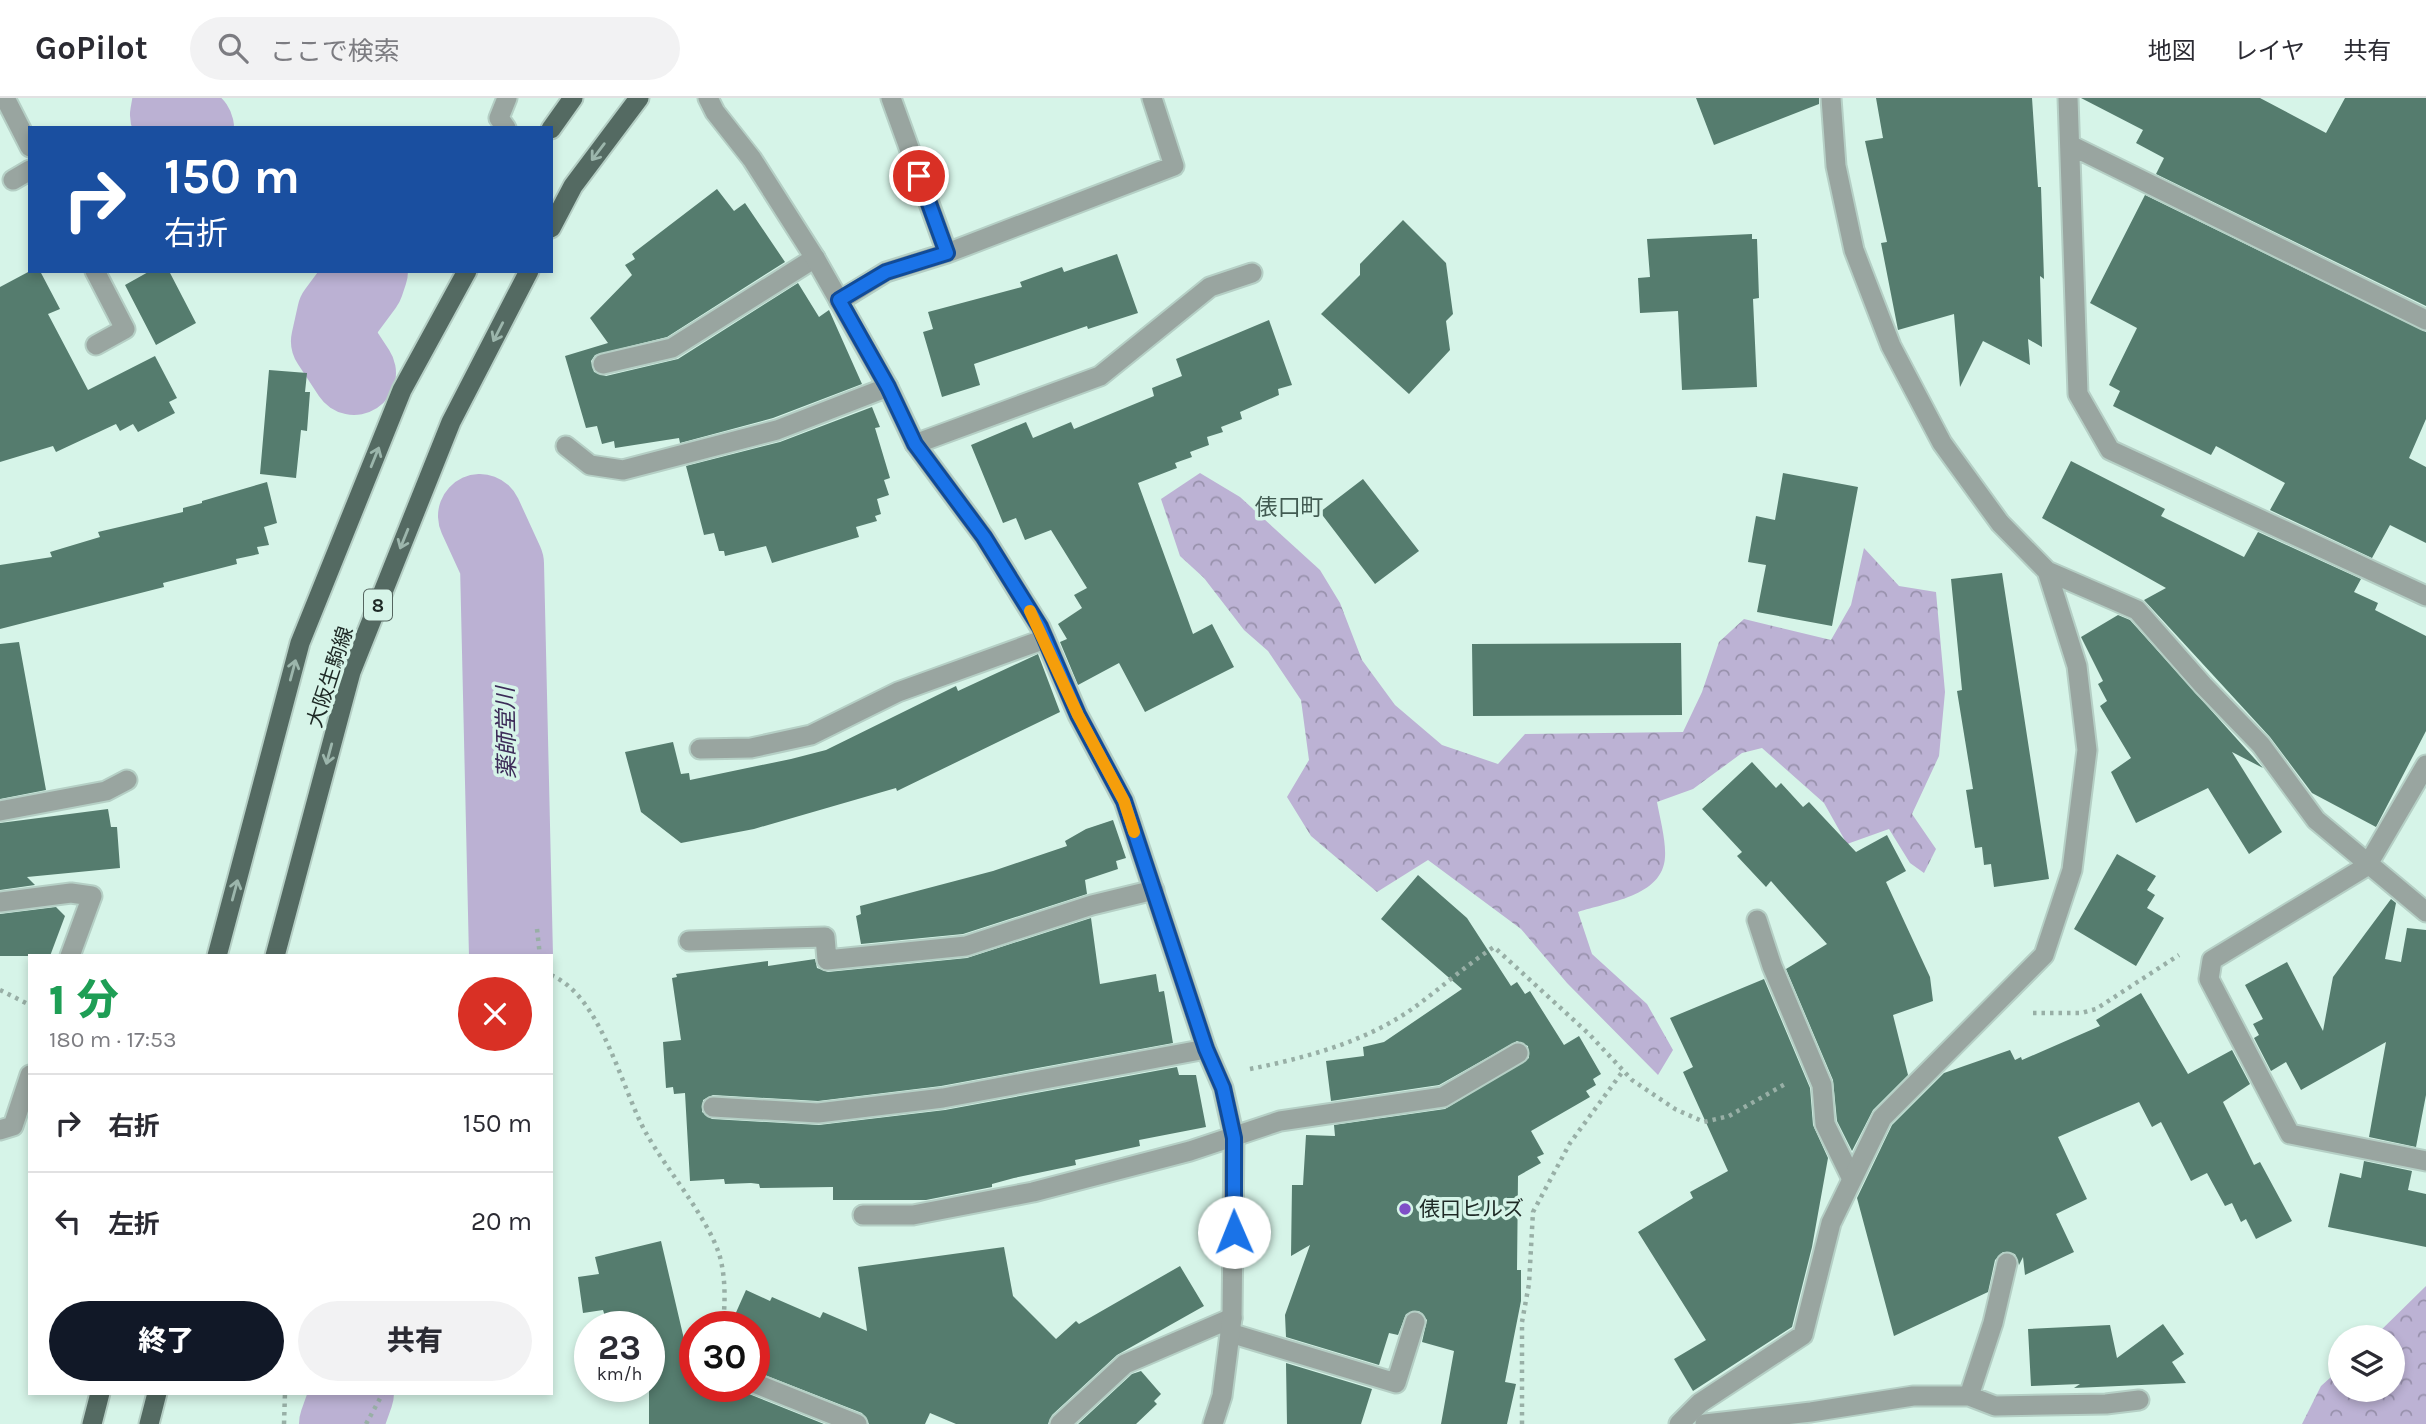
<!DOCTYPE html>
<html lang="ja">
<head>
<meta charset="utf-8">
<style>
	body { margin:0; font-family:Karla,"Noto Sans JP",sans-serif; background:#f2f2f3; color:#2b2b33; height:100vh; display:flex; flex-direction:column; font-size:26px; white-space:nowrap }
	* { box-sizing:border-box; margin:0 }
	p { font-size:23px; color:#7c7c81 }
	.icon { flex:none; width:38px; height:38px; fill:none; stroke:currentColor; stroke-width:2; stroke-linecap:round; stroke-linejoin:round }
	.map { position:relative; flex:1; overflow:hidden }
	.sheet { position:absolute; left:28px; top:856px; width:525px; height:441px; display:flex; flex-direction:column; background:#fff; border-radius:0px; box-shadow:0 4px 10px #0003 }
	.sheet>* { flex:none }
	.hud { position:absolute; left:28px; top:28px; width:525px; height:147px; border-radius:0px; box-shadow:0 4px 10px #0003; background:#1a4fa0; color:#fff; overflow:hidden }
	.fabs { position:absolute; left:2328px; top:1227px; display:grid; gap:14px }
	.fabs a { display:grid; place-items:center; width:77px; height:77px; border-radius:50%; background:#fff; box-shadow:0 4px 10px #0003; font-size:35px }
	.speed { position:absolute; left:574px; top:1213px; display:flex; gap:14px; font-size:35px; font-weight:700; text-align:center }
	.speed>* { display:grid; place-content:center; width:91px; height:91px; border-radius:50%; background:#fff; box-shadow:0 4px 10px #0003; line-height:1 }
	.speed small { font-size:18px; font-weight:400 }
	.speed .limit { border:10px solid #d22; background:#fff; color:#111 }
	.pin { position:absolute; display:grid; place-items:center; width:60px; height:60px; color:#fff; margin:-30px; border:4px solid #fff; border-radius:50%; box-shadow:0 2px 7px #0007 }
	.me { position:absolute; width:77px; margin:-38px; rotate:359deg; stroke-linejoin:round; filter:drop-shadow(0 0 5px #0008) }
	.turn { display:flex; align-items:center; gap:24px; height:147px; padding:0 21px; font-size:32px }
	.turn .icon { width:91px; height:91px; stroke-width:2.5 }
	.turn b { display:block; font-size:49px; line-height:60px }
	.round { display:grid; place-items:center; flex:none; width:74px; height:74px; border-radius:37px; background:#f2f2f3 }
	.overview { display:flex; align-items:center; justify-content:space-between; height:119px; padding:0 21px }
	h1 { font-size:42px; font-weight:800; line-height:52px; color:#1e9e55 }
	.primary-button { display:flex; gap:14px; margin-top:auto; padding:14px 21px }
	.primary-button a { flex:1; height:80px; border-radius:42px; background:#111827; color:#fff; font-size:28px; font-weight:800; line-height:80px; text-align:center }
	.primary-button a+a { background:#f2f2f3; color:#2b2b33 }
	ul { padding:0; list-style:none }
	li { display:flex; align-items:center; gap:21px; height:98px; padding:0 21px; border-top:2px solid #e1e1e2 }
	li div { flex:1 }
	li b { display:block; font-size:26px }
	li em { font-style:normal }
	header { display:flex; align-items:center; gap:42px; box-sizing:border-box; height:98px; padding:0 35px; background:#fff; border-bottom:2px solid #e1e1e2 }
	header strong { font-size:33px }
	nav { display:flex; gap:38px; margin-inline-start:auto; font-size:24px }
	.search { width:490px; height:63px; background:#f2f2f3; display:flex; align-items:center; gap:18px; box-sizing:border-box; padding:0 24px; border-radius:38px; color:#7c7c81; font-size:26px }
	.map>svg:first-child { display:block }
</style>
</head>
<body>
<header>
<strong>GoPilot</strong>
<div class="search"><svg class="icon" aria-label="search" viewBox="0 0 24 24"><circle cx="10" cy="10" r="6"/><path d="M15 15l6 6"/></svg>ここで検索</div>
<nav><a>地図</a><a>レイヤ</a><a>共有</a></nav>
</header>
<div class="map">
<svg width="2426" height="1326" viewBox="0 0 2426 1326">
	<defs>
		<pattern id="forest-crowns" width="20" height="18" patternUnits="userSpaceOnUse" patternTransform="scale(1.75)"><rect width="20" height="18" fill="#bcb2d4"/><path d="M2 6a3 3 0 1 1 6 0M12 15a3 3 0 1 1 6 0" fill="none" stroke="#9891ac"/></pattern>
	</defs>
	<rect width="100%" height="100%" fill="#d6f4e8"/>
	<path fill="url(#forest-crowns)" d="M1200,375L1240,399L1320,472L1340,505L1362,562L1395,607L1442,647L1498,666L1525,636L1683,634L1702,594L1719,544L1744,521L1831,542L1851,507L1864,450L1899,488L1936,494L1945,594L1939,658L1912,716L1936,751L1924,775L1910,765L1889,731L1847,746L1824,705L1762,650L1742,655L1693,691L1657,704C1660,721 1666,742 1665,759C1663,799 1607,804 1578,814L1592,856L1647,906L1673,952L1658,977L1567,885L1521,831L1428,762L1377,794L1311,738L1287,699L1309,662L1301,602L1268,553L1244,532L1204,480L1180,458L1161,401Z
		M2426,1188V1326H2302L2321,1288L2340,1271V1292H2392V1239H2374Z"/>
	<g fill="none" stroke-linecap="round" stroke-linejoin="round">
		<path stroke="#bbb1d3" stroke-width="84" d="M175,0L172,17L192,30
			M354,275L333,243L339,216L362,185L366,173
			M480,418L502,466L511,858
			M341,1326L352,1295"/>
	</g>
	<path fill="#557c6e" d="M1696,0H1819V6L1714,47Z
		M1876,0H2032L2038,89H2041L2044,181L2040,178L2042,249L2028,241L2030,267L1983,243L1960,289L1954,216L1898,232L1881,145L1887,144L1865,43L1883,40Z
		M2081,0H2260L2326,35L2345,0H2426V208L2156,76L2164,60L2136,45L2143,32Z
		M717,91L734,113L745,105L785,164L667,239L595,257L591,263L594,274L606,278L678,261L798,185L819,219L829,212L862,286L773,320L680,345L679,340L615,350L614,343L602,346L597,328L586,330L565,258L608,245L590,220L632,177L625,167L635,161L632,156Z
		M2145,97L2426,234V321L2409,360L2426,369V445L2390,427L2372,460L2270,412L2285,385L2216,348L2211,357L2113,308L2120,293L2109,287L2137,230L2090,205Z
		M1403,122L1446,165L1453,216L1446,223L1450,252L1409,296L1321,216L1360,177V166Z
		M1752,136V141H1757L1759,200L1753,201L1757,289L1682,292L1678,213L1640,215L1638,180L1650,179L1647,141Z
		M1117,156L1138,215L1088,231L1087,228L974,266L980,287L942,299L923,234L933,231L928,214L1022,189L1020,184L1062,169L1064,174Z
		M30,173H40L60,211L48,216L88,292L155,258L177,300L169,304L175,315L138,334L133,326L120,333L116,326L56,354L53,348L0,364V189Z
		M150,173H169L196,225L156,247L125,187Z
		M1269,222L1292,287L1278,291L1279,297L1240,314L1242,321L1221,329L1223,334L1207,339L1209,347L1190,354L1192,359L1175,365L1177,370L1138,385L1193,536L1212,526L1234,569L1145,614L1119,565L1078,587L1060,544L1067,541L1058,526L1082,510L1074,497L1087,490L1051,432L1025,442L1016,420L1003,425L971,347L1026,324L1033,340L1071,324L1074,331L1154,298L1152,290L1182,278L1176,261Z
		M269,272L307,275L305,294H310L307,333L301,332L296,380L260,376Z
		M872,309L880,329L875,330L890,380L884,382L889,397L877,401L881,416L875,418L877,423L856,429L859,439L772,465L766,448L725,458L724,453H719L714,435L704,437L686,368L780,344Z
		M2071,363L2165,411L2161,418L2244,459L2258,434L2361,481L2354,494L2378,505L2375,512L2426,538V633L2376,729L2312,695L2270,639L2144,502L2166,490L2042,420Z
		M1783,375L1858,389L1832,528L1757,514L1766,467L1748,464L1756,418L1775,422Z
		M1363,381L1419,453L1375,486L1320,414Z
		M267,384L277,425L264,429L269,447L257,449L259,456L236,461L237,466L163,485L164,489L0,531V467L52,459L50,454L100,439L98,434L183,414V410L202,405V403Z
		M2002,475L2049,781L1994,789L1991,766L1984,767L1982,749L1975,750L1966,692L1973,691L1957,593L1962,592L1951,481Z
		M2118,517L2130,522L2263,670L2232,654L2282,734L2249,756L2208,690L2136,725L2111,674L2131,660L2100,608L2107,603L2098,586L2103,583L2081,539Z
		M19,544L46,692L0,701V546Z
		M1681,545L1682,617L1473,618L1472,546Z
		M1038,556L1060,614L897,693L896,690L754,731L681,745L641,714L625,654L673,644L681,676L689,675L690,682L791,661L826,652L956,588L958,593Z
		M1752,664L1776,690L1781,685L1803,709L1809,704L1856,754L1887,737L1906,773L1886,784L1930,879L1933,903L1893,917L1908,977L1873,1012L1852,1053L1837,1023L1833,982L1786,871L1827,846L1771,783L1766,789L1737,758L1742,754L1702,711Z
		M108,711L111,729H117L120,770L27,779L35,787L0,792V725Z
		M1113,722L1126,760L1116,763L1118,771L1085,782L1087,796L963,836L861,846L856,818L861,816L860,808L993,773L1067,748L1065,743L1086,731Z
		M2117,756L2156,778L2147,792L2155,797L2147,810L2164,820L2136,868L2074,831Z
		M1418,777L1467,820L1511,888L1517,884L1525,896L1530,893L1564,947L1579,938L1601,976L1593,981L1596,987L1586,993L1590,999L1531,1033L1544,1056L1537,1059L1541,1065L1518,1078L1517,1172H1521V1203L1505,1284L1516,1286L1507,1326H1441L1454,1253L1422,1244L1427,1222L1419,1213L1406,1216L1398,1237L1389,1235L1379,1267L1286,1239L1285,1217L1310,1147L1291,1158L1292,1087H1303L1306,1037L1335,1038L1334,1027L1445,1011L1529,960L1528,948L1517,943L1439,987L1331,1003L1326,963L1364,958L1363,949L1384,944L1462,891L1381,821Z
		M2391,801L2396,805L2385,861L2401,864L2407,830L2426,832V997L2416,1049L2369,1039L2386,944L2301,992L2286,964L2271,973L2254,940L2259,937L2253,926L2263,921L2245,887L2287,864L2323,933L2333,879Z
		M56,809L65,818L50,858H0V816Z
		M1091,820L1100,886L1156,876L1159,894L1164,893L1173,945L941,988L818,1003L713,997L703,1002L702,1014L712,1021L819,1027L945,1012L1177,969L1179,977H1196L1206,1029L1139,1042L1140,1048L1075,1062L1076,1067L1014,1080L992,1086V1089L926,1102H833V1089L760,1090L759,1086L751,1085L725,1086L724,1081L690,1083L685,995L674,996L673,989L666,990L663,944L681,942L672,880L677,879L676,876L768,863V868L815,861L817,870L828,874L967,860Z
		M1764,881L1810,990L1813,1027L1828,1060L1812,1149L1792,1229L1693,1293L1674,1261L1706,1242L1638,1134L1693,1100L1690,1094L1728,1073L1683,974L1693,969L1670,920Z
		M2141,895L2188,976L2232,952L2250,986L2223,1004L2254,1067L2260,1064L2292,1123L2256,1141L2246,1121L2241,1124L2232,1105L2225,1108L2207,1075L2191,1083L2161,1024L2152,1029L2139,1004L2058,1039L2087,1101L2056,1116L2074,1154L2025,1177L2023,1159L2019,1167L2015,1156L2003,1154L1995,1162L1988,1194L1894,1238L1857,1100L1892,1027L1944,975L2010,952L2015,962L2021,959L2022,962L2100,928L2096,922Z
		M2364,1063L2412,1073L2408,1092L2426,1096V1149L2328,1129L2340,1075L2361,1080Z
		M661,1143L695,1288L700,1296L703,1288H742L749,1296L824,1326H649V1228H608L603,1212L583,1215L578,1179L599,1176L595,1159Z
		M1004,1149L1013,1198L1056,1241L1076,1223L1079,1226L1180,1168L1204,1208L1117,1257L1052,1317L1048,1326H956L930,1315L925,1326H869L862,1315L754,1273V1228H730L746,1192L770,1203L772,1199L820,1220L823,1214L867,1233L858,1169Z
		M2163,1226L2184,1256L2172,1264L2186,1285L2074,1290L2080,1286L2031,1288L2028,1231L2110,1227L2117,1260Z
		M1286,1265L1372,1291L1361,1326H1287Z
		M1141,1273L1161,1296L1154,1303L1157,1306L1136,1326H1078L1132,1276Z"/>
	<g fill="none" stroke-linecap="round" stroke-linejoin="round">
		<g stroke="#b5cfc5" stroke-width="23">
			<path id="service" d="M5,0L30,49
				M891,0L947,155
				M13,82L30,72
				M95,173L125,231L96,247
				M839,203L886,174L947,155L1174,68L1152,0
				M603,266L672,250L815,160
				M915,346L1100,278L1210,189L1252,175
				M566,348L590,367L623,372L777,332L888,289
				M700,651L751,650L811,637L898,594L1045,541
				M0,713L106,693L127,682
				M1757,822L1772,868L1822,987L1825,1026L1851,1079
				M689,843L825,839L827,862L966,848L1092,807L1154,792
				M713,1009L818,1015L943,1000L1206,951
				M863,1117H913L1033,1094L1190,1053L1280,1023L1443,999L1518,955
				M1230,1235L1396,1285L1415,1224
				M754,1285L857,1326
				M1969,1298L1993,1225L2007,1165
				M1060,1326L1125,1266L1232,1220
				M1705,1326L1811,1314L1913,1298H1969L1995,1308L2106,1306L2139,1302"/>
		</g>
		<g stroke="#b5cfc5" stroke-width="23">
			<path id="minor" d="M708,0L715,14L752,61L815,160L888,289L915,346L984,439L1040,529L1078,617L1124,703L1206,951L1223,990L1234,1040L1232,1220L1222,1298L1213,1326
				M1831,0L1836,68L1854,152L1891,248L1942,345L2000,425L2047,473L2137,512L2203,587L2261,647L2316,722L2426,814
				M2068,0L2078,296L2110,352L2426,498
				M506,30L499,20L507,0
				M2070,47L2426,222
				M2426,667L2367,768L2212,862L2209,881L2290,1036L2426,1063
				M0,804L71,795L92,798L70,858
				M0,1032L13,1028L30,977
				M1679,1326L1700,1305L1803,1237L1831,1125L1882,1020L2044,857L2072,772L2087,652L2077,568L2047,473"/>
		</g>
		<g stroke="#b5cfc5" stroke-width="23">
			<path id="primary" d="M551,31L573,0
				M551,130L573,88L639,0
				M217,858L300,545L402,292L467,173
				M275,858L351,574L451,324L529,173
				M92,1326L100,1295
				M149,1326L157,1295"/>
		</g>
		<path stroke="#98afa6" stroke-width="4.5" stroke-dasharray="3.5 5" stroke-linecap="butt" d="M537,831L540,858
			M551,877C602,899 621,990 646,1035C666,1071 709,1121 720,1159C726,1182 725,1205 723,1228
			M0,892L30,907
			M2033,915H2081L2096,911L2179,857
			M1250,971C1305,960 1365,944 1412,911C1440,891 1465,868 1494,849L1589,936L1632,982L1675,1011L1704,1024L1729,1018L1787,985
			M284,1326L285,1295
			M366,1326L383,1295
			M1522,1326V1224L1529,1186L1533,1114L1570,1045L1623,973"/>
		<use href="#service" stroke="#99a5a0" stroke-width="19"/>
		<use href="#minor" stroke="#99a5a0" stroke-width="19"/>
		<use href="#primary" stroke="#546a62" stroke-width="19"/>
	</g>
	<defs><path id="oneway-shaft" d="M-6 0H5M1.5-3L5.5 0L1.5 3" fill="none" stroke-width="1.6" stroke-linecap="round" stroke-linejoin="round" transform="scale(1.75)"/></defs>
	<g stroke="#9cb6ac">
		<use href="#oneway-shaft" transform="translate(598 54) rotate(127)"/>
		<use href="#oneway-shaft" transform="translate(498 234) rotate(117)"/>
		<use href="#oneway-shaft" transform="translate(375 359) rotate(-68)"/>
		<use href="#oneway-shaft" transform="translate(404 441) rotate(112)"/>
		<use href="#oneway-shaft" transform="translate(293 572) rotate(-75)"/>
		<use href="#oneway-shaft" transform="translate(329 656) rotate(105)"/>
		<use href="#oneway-shaft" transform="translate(235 792) rotate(-75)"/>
	</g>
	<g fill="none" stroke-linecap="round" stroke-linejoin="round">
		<g stroke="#114b97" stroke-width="18">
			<path id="route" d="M919,78L947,155L886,174L839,202L888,289L915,346L984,439L1040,529L1078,617L1124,703L1206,951L1223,990L1234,1040V1134"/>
		</g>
		<use href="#route" stroke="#1a73e8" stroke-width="12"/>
		<path stroke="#f59e0b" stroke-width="12" d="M1030,513L1078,617L1124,703L1134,734"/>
	</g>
	<circle fill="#7f4ec7" stroke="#d6f4e8" stroke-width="2.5" cx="1405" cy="1111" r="7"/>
	<g text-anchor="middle" stroke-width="7" stroke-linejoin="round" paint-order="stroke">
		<rect fill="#d6f4e8" stroke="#556660" stroke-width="2" x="364" y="491.5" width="28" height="31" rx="5"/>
		<g font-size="19" font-weight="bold" fill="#1e2925">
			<text x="378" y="514">8</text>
		</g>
		<g font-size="21" fill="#1e2925" stroke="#d6f4e8">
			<text transform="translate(330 579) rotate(-72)" y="7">大阪生駒線</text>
		</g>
		<g font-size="21" fill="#1e2925" stroke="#d6f4e8" text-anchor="start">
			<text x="1419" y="1118">俵口ヒルズ</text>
		</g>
		<g font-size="23" fill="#425b52" stroke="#d6f4e8">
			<text x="1289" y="417">俵口町</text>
		</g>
		<g font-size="23" font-style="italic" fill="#3c2b58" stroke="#d6f4e8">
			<text transform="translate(506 635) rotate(-91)" y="8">薬師堂川</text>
		</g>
	</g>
</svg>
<div class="fabs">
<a><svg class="icon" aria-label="layers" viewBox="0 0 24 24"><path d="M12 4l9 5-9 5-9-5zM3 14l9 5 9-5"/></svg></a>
</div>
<div class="speed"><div>23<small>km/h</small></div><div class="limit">30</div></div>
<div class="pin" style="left:919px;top:78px;background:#d93025"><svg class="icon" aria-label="arrive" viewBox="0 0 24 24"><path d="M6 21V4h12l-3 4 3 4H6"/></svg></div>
<svg class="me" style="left:1234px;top:1134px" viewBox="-20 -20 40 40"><circle r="19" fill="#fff"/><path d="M0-13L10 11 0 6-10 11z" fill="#1a73e8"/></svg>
<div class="hud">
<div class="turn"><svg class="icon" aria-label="right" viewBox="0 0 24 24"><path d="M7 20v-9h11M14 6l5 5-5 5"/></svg><div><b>150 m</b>右折</div></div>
</div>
<section class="sheet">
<div class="overview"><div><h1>1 分</h1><p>180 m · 17:53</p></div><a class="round" style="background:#d93025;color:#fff"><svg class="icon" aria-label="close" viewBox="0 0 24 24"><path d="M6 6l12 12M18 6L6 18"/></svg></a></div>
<ul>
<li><svg class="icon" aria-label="right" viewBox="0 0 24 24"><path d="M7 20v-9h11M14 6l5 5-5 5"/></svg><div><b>右折</b></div><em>150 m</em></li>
<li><svg class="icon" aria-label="left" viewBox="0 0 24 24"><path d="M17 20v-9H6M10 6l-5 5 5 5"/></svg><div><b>左折</b></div><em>20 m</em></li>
</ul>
<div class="primary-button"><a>終了</a><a>共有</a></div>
</section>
</div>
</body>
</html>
